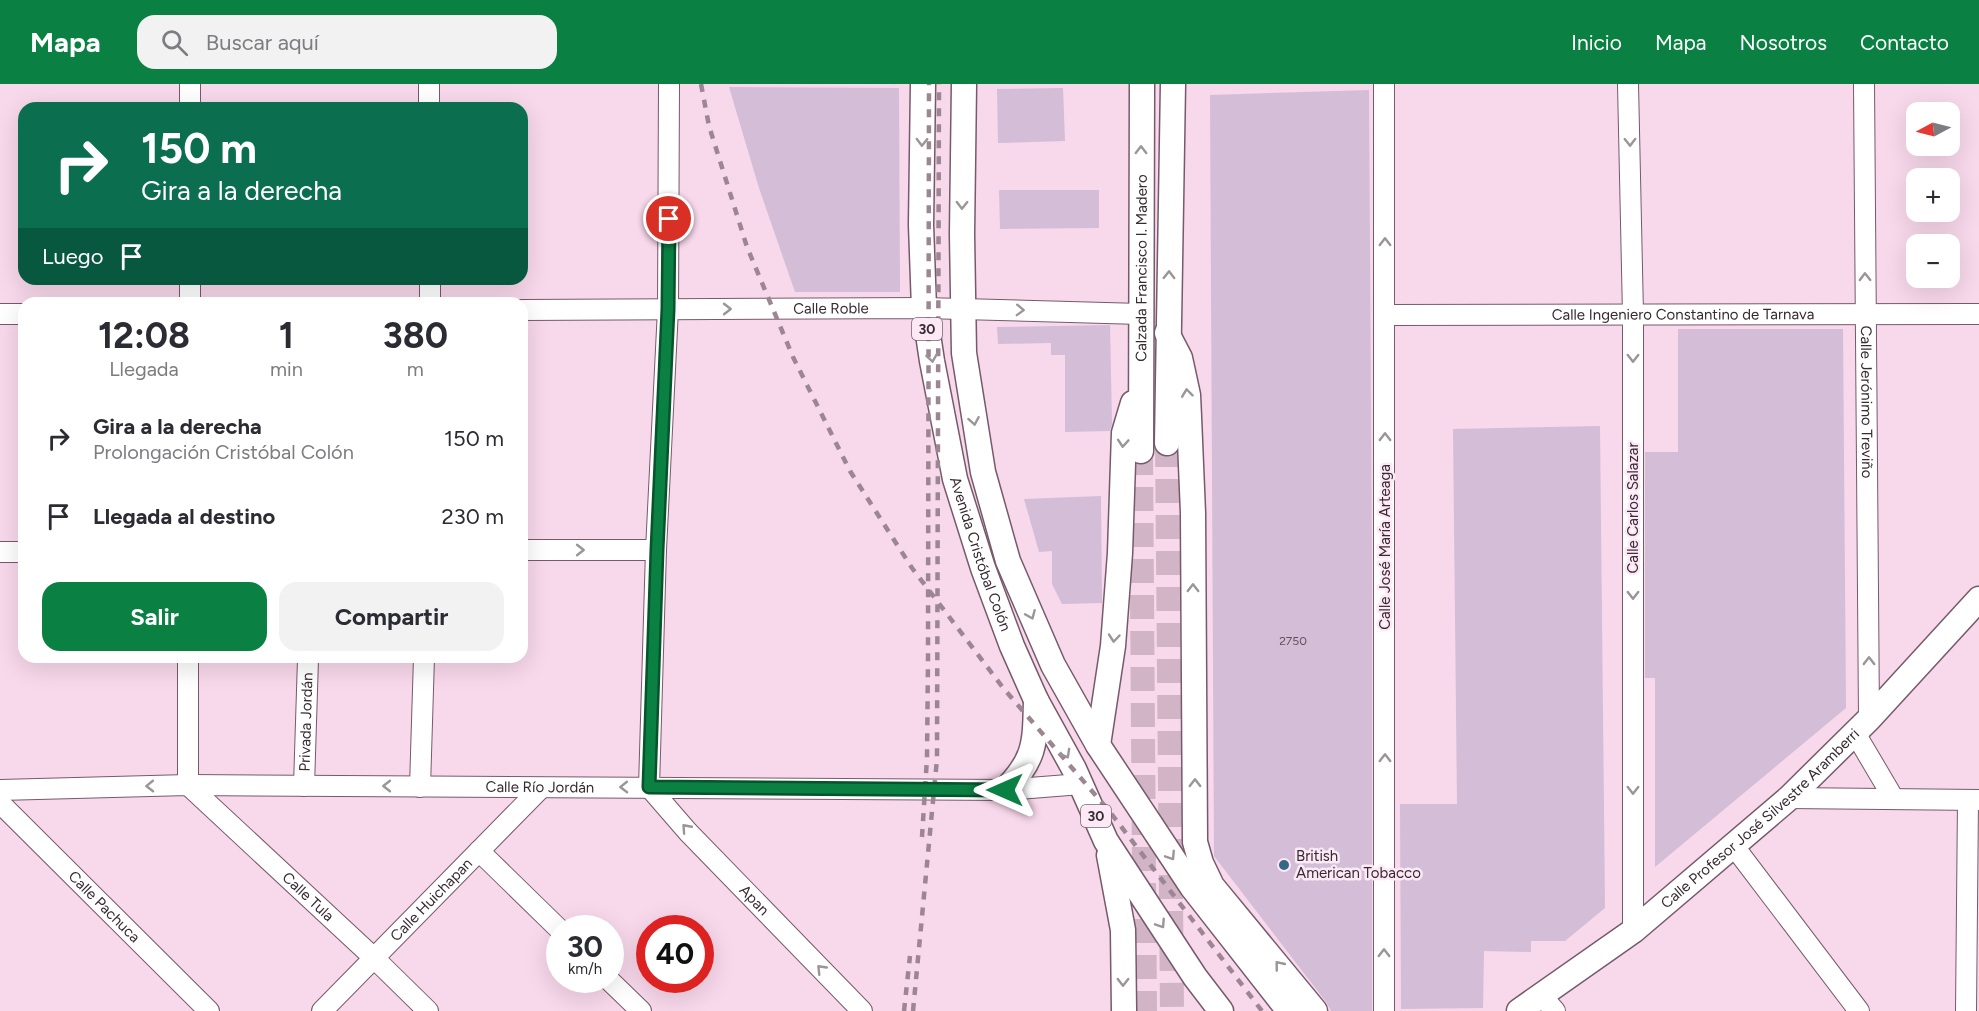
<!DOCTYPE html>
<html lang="es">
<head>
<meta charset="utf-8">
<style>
	body { margin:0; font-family:Figtree,sans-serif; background:#f2f2f3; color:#2b2b33; height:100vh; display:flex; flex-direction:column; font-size:22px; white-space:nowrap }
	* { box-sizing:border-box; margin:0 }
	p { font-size:20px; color:#7c7c81 }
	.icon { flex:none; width:33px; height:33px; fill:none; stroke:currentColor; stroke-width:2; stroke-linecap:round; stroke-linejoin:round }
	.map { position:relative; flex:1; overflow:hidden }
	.drawer { position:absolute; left:18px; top:213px; width:510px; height:366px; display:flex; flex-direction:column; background:#fff; border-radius:18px; box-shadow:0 6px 24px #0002 }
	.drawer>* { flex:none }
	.guide { position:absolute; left:18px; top:18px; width:510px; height:183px; border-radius:18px; box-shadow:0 6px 24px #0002; background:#0b6e4f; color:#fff; overflow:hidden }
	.needle { width:39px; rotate:263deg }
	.fabs { position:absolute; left:1906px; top:18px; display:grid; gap:12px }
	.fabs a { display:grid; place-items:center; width:54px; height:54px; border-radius:12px; background:#fff; box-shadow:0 6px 24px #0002; font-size:30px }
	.speed { position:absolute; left:546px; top:831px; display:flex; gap:12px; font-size:30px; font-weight:700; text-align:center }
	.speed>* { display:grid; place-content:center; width:78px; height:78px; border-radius:50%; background:#fff; box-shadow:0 6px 24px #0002; line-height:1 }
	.speed small { font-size:15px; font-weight:400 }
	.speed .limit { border:9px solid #d22; background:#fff; color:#111 }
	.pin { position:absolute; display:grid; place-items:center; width:51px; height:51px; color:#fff; margin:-26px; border:3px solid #fff; border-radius:50%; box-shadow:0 2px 6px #0007 }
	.me { position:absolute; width:66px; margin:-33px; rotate:270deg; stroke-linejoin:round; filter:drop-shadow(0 0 4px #0008) }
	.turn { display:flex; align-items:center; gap:21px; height:126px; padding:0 24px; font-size:27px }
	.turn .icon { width:78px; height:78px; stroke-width:2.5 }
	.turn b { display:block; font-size:42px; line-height:51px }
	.then { display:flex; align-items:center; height:57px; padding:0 24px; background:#0003; gap:12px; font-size:22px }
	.eta { display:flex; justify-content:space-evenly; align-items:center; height:102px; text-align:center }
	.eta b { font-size:36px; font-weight:700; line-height:42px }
	.cta { display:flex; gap:12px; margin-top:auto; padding:12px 24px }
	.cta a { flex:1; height:69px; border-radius:18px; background:#0b8043; color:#fff; font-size:24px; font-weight:700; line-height:69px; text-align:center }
	.cta a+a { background:#f2f2f3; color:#2b2b33 }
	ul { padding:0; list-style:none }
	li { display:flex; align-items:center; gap:18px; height:78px; padding:0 24px }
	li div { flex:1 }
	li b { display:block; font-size:22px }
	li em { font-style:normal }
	header { display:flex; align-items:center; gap:36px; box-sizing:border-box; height:84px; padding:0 30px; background:#0b8043; color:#fff }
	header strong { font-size:28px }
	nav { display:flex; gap:33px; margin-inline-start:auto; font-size:21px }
	.search { width:420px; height:54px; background:#f2f2f3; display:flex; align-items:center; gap:15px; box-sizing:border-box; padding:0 21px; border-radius:18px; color:#7c7c81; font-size:22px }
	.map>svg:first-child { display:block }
</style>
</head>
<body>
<header>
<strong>Mapa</strong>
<div class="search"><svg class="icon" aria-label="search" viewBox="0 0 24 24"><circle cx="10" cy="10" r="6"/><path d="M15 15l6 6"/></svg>Buscar aquí</div>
<nav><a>Inicio</a><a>Mapa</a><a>Nosotros</a><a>Contacto</a></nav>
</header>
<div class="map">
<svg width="1979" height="927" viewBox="0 0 1979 927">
	<rect width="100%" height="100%" fill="#f8d8eb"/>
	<path fill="#d3bdd7" d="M729,3L899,4L900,208H795L759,104Z
		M1063,4L1065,57L998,59L997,5Z
		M1369,6L1372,488V927H1331L1326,918L1214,772L1210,11Z
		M999,106H1099V144L1000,145Z
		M1110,241L1112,340L1110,347L1065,348V271H1051V259L998,260L997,243Z
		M1678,245H1843L1846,624L1655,783V594H1645V368H1678Z
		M1600,342L1605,824L1565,857H1531V868L1484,867L1483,924L1401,925L1400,720H1457L1453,345Z
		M1101,412L1102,519L1062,520L1052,500V467L1039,468L1024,415Z"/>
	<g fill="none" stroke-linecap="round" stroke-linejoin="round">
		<path stroke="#d1b5c6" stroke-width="24" stroke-dasharray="24 12" stroke-linecap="butt" d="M1167,359L1172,927
			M1141,367L1145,927"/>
		<g stroke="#765a6b" stroke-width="22">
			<g id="minor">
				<path d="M190,0V24"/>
				<path d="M429,0V24"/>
				<path id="s1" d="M669,0L668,225L656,466L649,703L688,748L862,927"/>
				<path d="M1628,0L1633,231V847"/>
				<path id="s2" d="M1864,0L1869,635"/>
				<path d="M190,195V219"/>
				<path d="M430,195V219"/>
				<path id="s3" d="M522,226L924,224L1141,230"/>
				<path d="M0,230H24"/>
				<path id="s4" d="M1386,231L1979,230"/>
				<path d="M522,466H656"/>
				<path d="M0,468H24"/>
				<path id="s5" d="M188,573V701L374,874L428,927"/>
				<path d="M1855,649L1894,715"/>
				<path id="s6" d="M304,702L308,575"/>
				<path d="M420,703L424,573"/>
				<path id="s7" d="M0,706L188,701L1005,706L1081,700"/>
				<path d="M1789,714L1979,716"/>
				<path id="s8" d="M0,719L209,927"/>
				<path d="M1733,761L1859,927"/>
				<path d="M479,767L560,846"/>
				<path d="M609,896L641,927"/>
				<path d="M1541,911L1555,927"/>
				<path id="s9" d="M322,927L541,704"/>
				<path d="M1384,927V0"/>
				<path d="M1966,927L1968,716"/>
			</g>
		</g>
		<g stroke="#765a6b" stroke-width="27">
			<g id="major">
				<path id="s10" d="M923,0L921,141L924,224L932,277L955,395L983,484L1012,562L1036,616L1074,685L1106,757L1195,893L1221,927"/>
				<path d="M964,0L962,150L964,269L983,388L1008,477L1053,581L1098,661L1192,803L1289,927"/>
				<path d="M1167,249L1180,274L1188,311L1189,333L1193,429L1195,758L1201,779L1212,802L1315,927"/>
				<path d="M1167,359L1173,0"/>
				<path id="s11" d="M1141,367L1142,0"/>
				<path d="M1098,661L1113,562L1120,469L1124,349L1133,319"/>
				<path d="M1005,706C1036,675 1035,658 1036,616"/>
				<path d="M1109,771L1123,846L1124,927"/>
				<path id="s12" d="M1519,927L1633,847L1789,714L1869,635L1979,515"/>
			</g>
		</g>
		<use href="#minor" stroke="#fff" stroke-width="20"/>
		<use href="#major" stroke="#fff" stroke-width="24"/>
		<path stroke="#9c8693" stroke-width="4.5" stroke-dasharray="8 8" stroke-linecap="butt" d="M701,0L709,42L747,163L793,273L850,387L912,484L1004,605L1110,728L1262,927
			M922,753L927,674L928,575L929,0
			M904,927L910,872
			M913,927L937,675L939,0"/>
	</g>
	<defs><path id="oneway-chevron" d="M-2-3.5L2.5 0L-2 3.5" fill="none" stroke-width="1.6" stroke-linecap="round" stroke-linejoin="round" transform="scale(1.5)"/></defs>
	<g stroke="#9b9598">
		<use href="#oneway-chevron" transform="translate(922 58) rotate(91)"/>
		<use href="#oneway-chevron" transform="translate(1630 58) rotate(89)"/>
		<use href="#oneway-chevron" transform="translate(1141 66) rotate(-90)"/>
		<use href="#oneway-chevron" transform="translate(962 121) rotate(91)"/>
		<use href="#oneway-chevron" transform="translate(1385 158) rotate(-90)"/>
		<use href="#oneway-chevron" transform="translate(1169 191) rotate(-89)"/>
		<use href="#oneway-chevron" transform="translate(1865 193) rotate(-91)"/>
		<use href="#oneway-chevron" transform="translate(727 225)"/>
		<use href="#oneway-chevron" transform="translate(1020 226) rotate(2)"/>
		<use href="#oneway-chevron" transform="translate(932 274) rotate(81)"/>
		<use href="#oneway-chevron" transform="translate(1633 274) rotate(90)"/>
		<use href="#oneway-chevron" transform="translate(1187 309) rotate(-97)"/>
		<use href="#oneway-chevron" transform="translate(974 337) rotate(80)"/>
		<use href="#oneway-chevron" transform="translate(1385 353) rotate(-90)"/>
		<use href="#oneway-chevron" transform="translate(1123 359) rotate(94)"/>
		<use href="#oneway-chevron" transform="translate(580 466)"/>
		<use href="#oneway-chevron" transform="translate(1193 504) rotate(-90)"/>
		<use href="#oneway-chevron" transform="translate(1633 511) rotate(90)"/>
		<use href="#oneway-chevron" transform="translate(1031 531) rotate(67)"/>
		<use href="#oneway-chevron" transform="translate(1114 554) rotate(95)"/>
		<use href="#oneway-chevron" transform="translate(1869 577) rotate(-90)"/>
		<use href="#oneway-chevron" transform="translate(1066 670) rotate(61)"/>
		<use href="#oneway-chevron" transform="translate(1385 674) rotate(-90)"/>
		<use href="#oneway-chevron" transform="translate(1195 699) rotate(-90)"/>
		<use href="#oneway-chevron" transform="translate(150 702) rotate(179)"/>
		<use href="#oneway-chevron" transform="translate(387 702) rotate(-180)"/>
		<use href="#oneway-chevron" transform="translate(624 703) rotate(179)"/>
		<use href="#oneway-chevron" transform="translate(1633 706) rotate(90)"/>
		<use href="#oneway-chevron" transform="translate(686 744) rotate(-132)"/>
		<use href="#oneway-chevron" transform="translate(1171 772) rotate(57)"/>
		<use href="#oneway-chevron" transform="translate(1161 840) rotate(57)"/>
		<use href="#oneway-chevron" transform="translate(1384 869) rotate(-90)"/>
		<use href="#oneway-chevron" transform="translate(1279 881) rotate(-129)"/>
		<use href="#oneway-chevron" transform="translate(821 885) rotate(-134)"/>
		<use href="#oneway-chevron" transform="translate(1123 898) rotate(90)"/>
	</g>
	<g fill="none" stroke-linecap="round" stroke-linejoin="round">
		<g stroke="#07532c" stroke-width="15">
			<path id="route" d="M669,135L668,225L657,466L649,703L1005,706"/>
		</g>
		<use href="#route" stroke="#0b8043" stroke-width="10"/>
	</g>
	<circle fill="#346885" stroke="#fde9f5" stroke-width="2" cx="1284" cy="781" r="6"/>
	<g text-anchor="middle" stroke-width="5" stroke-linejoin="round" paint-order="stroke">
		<g font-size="12" fill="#5e505b">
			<text x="1293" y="561">2750</text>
		</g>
		<g fill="#fde9f5" stroke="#72646c" stroke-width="1.5">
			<rect x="912" y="234" width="30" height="22" rx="4.5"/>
			<rect x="1081" y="721" width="30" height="22" rx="4.5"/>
		</g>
		<g font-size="14" font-weight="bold" fill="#372b32">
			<text x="927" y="250">30</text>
			<text x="1096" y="737">30</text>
		</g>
		<g font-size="15" fill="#372b32" stroke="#fde9f5">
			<text dy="5" stroke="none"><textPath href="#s11" startOffset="183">Calzada Francisco I. Madero</textPath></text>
			<text dy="5" stroke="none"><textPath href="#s3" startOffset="309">Calle Roble</textPath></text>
			<text dy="5" stroke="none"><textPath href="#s4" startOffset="297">Calle Ingeniero Constantino de Tarnava</textPath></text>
			<text dy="5" stroke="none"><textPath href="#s2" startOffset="318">Calle Jerónimo Treviño</textPath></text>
			<text transform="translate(1633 424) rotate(-90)" y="5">Calle Carlos Salazar</text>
			<text transform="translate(1385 463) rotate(-90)" y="5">Calle José María Arteaga</text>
			<text dy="5" stroke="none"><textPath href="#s10" startOffset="477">Avenida Cristóbal Colón</textPath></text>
			<text dy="5" stroke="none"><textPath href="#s6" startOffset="64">Privada Jordán</textPath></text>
			<text dy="5" stroke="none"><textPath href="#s7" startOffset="540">Calle Río Jordán</textPath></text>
			<text dy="5" stroke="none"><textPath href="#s12" startOffset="309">Calle Profesor José Silvestre Aramberri</textPath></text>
			<text dy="5" stroke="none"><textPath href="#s5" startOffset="292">Calle Tula</textPath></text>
			<text dy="5" stroke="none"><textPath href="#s9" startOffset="156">Calle Huichapan</textPath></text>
			<text dy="5" stroke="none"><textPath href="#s1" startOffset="858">Apan</textPath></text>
			<text dy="5" stroke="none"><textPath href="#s8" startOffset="147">Calle Pachuca</textPath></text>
		</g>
		<g font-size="15" fill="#372b32" stroke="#fde9f5" text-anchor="start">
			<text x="1296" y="777">British<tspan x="1296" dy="17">American Tobacco</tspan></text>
		</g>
	</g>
</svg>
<div class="fabs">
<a><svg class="needle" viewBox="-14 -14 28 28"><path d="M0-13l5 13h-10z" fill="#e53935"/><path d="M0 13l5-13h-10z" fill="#7c7c81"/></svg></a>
<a>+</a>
<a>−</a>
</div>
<div class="speed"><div>30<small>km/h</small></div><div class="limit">40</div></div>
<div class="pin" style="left:669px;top:135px;background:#d93025"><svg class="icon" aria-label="arrive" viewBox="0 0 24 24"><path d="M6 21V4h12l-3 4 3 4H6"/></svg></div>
<svg class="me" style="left:1005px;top:706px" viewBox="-20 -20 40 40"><path d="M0-17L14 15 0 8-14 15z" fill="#0b8043" stroke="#fff" stroke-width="4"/></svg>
<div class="guide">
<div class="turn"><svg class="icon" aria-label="right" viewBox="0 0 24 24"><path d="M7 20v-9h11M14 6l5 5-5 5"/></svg><div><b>150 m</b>Gira a la derecha</div></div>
<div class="then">Luego<svg class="icon" aria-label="arrive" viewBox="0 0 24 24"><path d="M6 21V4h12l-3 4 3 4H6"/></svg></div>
</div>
<section class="drawer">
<div class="eta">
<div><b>12:08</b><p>Llegada</p></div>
<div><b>1</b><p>min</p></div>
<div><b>380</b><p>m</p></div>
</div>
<ul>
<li><svg class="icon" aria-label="right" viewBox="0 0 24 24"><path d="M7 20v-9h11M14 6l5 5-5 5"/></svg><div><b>Gira a la derecha</b><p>Prolongación Cristóbal Colón</p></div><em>150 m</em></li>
<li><svg class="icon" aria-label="arrive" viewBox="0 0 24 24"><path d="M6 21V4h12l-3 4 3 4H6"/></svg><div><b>Llegada al destino</b></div><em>230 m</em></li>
</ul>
<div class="cta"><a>Salir</a><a>Compartir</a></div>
</section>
</div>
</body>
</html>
